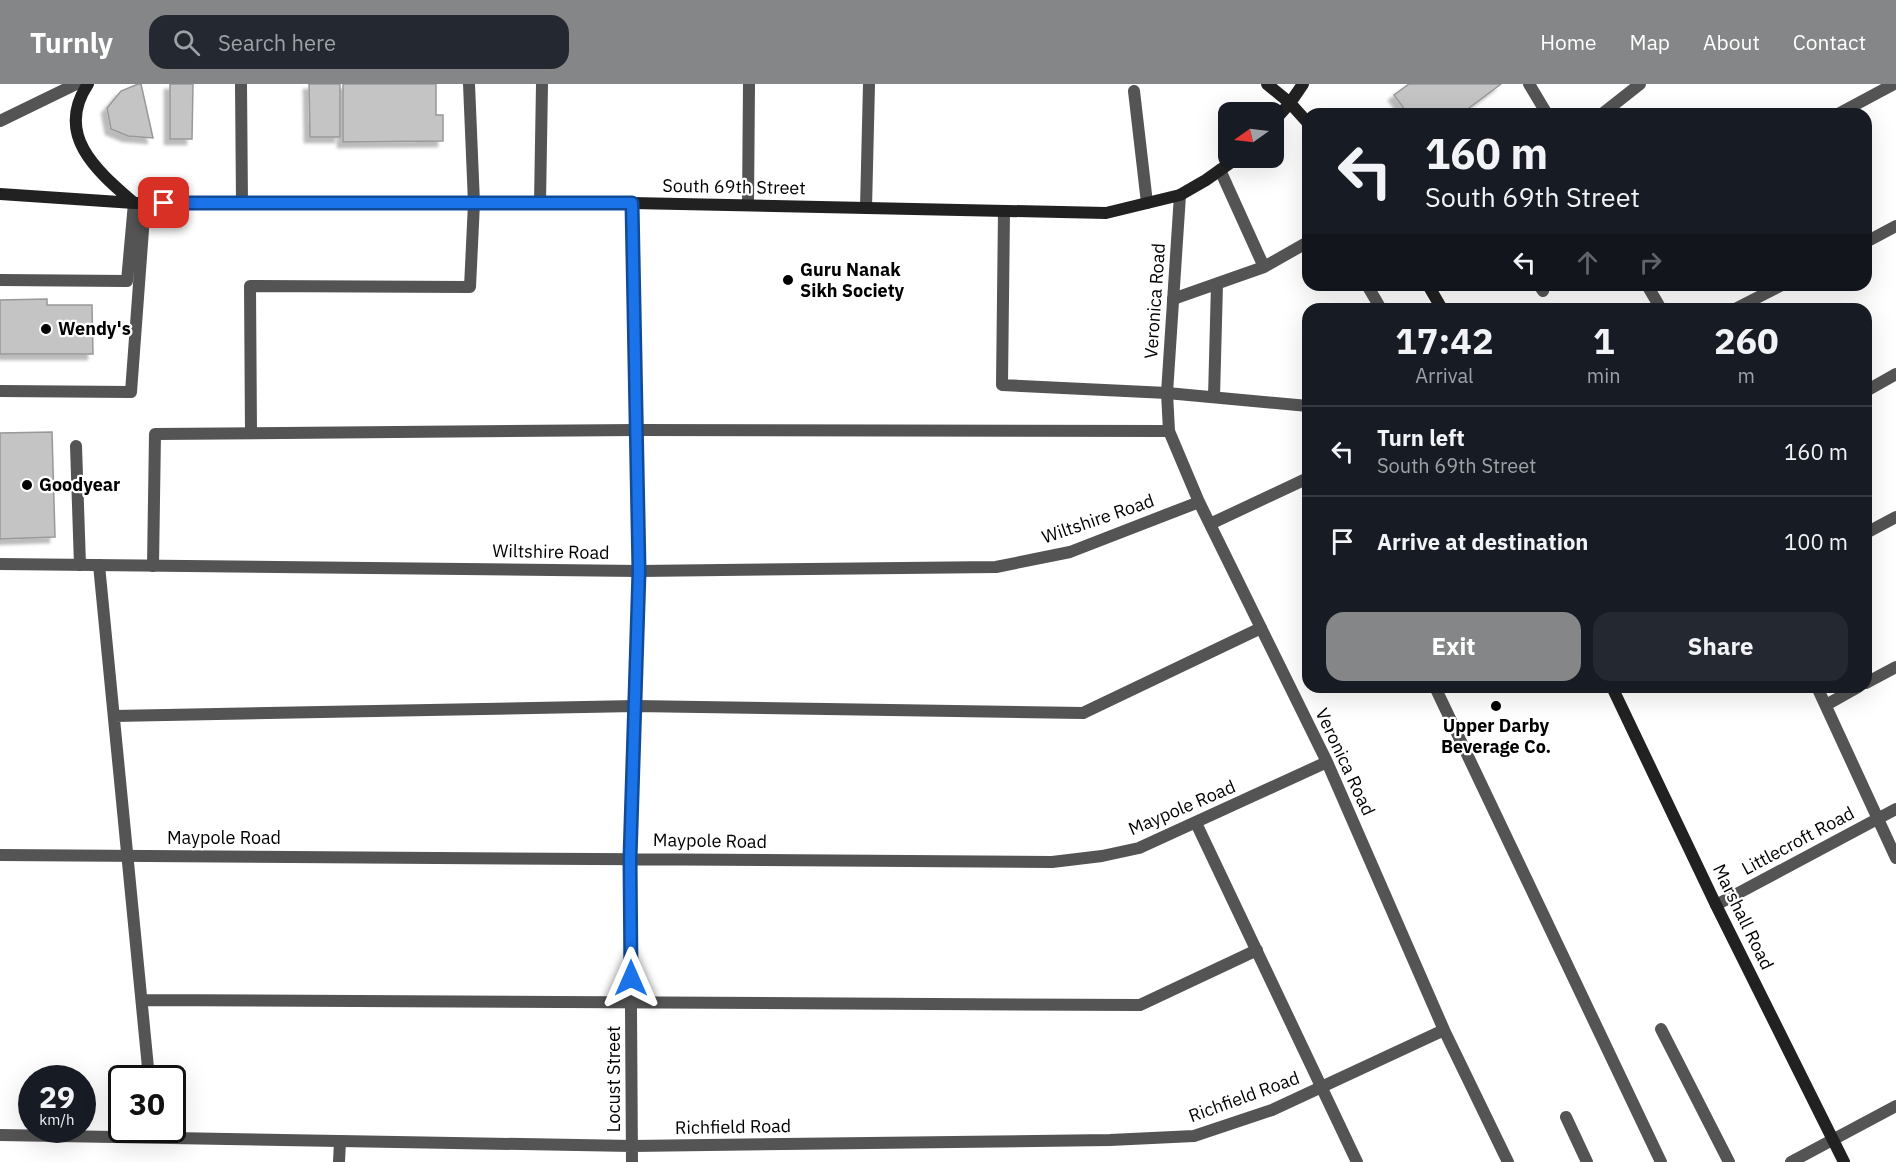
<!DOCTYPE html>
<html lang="en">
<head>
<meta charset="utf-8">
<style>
	body { margin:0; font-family:"IBM Plex Sans",sans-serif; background:#242831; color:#f1f3f6; height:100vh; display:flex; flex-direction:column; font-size:22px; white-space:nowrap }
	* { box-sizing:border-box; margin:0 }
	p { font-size:20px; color:#9ea1a6 }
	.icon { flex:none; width:33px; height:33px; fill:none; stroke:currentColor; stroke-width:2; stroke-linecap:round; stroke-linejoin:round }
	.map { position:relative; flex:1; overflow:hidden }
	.panel { position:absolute; left:1302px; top:219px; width:570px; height:390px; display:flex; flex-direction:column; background:#171b24; border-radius:18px; box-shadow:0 6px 24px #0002 }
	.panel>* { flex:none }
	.hud { position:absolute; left:1302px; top:24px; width:570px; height:183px; border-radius:18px; box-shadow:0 6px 24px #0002; background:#171b24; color:#f1f3f6; overflow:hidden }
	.needle { width:39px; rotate:256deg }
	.buttons { position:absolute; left:1218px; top:18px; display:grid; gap:12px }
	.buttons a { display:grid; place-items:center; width:66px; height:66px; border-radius:12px; background:#171b24; box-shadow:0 6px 24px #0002; font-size:30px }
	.speed { position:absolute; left:18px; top:981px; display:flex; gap:12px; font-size:30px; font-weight:700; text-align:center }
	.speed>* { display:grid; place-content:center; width:78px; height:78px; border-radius:50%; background:#171b24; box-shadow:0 6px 24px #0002; line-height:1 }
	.speed small { font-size:15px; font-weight:400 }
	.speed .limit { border:3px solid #111; border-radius:9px; background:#fff; color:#111 }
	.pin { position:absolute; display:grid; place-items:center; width:51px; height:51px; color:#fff; margin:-26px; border-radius:12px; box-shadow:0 3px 9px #0006 }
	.me { position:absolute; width:66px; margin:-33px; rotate:0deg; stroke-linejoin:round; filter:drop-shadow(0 0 4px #0008) }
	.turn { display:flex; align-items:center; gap:21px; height:126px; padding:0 24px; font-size:27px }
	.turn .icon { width:78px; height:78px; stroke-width:2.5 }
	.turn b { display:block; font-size:42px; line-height:51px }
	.lanes { display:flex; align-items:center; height:57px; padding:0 24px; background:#0003; justify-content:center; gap:30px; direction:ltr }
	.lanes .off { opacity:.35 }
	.eta { display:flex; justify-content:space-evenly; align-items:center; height:102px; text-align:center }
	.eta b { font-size:36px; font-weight:700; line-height:42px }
	.action { display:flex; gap:12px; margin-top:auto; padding:12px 24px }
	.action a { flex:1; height:69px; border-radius:18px; background:#858687; color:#fff; font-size:24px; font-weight:700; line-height:69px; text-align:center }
	.action a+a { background:#242831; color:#f1f3f6 }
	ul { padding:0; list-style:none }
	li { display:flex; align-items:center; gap:18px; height:90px; padding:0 24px; border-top:2px solid #363941 }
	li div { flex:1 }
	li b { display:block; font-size:22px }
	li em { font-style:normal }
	header { display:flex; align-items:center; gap:36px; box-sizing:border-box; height:84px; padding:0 30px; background:#858687; color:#fff }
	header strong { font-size:28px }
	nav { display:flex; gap:33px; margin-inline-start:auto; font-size:21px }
	.search { width:420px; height:54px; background:#242831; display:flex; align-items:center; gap:15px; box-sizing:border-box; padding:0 21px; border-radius:18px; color:#9ea1a6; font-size:22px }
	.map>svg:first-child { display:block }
</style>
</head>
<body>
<header>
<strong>Turnly</strong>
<div class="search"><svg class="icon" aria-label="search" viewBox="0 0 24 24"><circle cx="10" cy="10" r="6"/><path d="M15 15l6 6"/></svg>Search here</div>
<nav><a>Home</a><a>Map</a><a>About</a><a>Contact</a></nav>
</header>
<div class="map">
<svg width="1896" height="1078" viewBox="0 0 1896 1078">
	<defs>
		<filter id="shadow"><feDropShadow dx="-5.5" dy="5.5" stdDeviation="1.5" flood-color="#0004"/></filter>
	</defs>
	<rect width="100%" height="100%" fill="#fff"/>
	<path fill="#c4c4c4" stroke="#989898" stroke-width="1.5" filter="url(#shadow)" d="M138,0H141L153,54L128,52L111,45L107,24L121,7Z
		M170,0H193L192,55H170Z
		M309,0H340V53H310Z
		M343,0H436V31H443V57L343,58Z
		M1409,0H1501L1461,30H1408L1394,11Z
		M47,215V221H92L93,270H0V216Z
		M52,348L55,453L0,455V349Z"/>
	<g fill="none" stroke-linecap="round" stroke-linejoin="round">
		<path stroke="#545454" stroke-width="12" d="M241,0L242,119
			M1529,0L1547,30
			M1134,7L1147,119
			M1838,30L1894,0
			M1220,86L1264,183
			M540,119L542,0
			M748,121L749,0
			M866,124L869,0
			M1004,127L1002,301L1167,309L1308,322
			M0,196L127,197L134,119
			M1367,201L1381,225
			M1539,201L1543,207
			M1647,201L1661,225
			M1173,215L1264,183L1308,158
			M0,307L131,308L145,119
			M1866,307L1896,290
			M1214,313L1217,200
			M251,349L250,202L470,203L474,119L469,0
			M76,362L80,481
			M1210,440L1308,394
			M99,481L149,994
			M153,482L155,350L636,346L1169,347
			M1866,599L1896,583
			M1435,603L1661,1078
			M1817,603L1896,774
			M1826,621L1858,603
			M114,632L635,622L1083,629L1261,544
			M1196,739L1357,1078
			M142,916L1140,921L1257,866
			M1661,945L1729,1078
			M1566,1033L1587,1078
			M339,1078L340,1057"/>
		<path stroke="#545454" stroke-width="12" d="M1602,30L1640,0
			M0,37L76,0
			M1180,111L1167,309L1169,347L1199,418L1327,678L1444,946L1508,1078
			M632,119L639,487L630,774L632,1078
			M1866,158L1896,142
			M1735,225L1782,201
			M1866,449L1896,433
			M0,480L639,487L996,483L1070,468L1199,418
			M0,771L1052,778L1102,772L1139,764L1327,678
			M1716,821L1896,725
			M0,1051L632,1062L1110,1056L1194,1052L1272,1026L1444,946
			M1791,1078L1896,1022"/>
		<path stroke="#212121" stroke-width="12" d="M88,0C54,51 97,87 134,119
			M1267,0L1290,19L1308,39
			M1274,37L1290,19L1303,0
			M0,110L134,119H632L1106,129L1180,111L1206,96L1237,74
			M1428,201L1442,225
			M1612,603L1716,821L1844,1078"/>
	</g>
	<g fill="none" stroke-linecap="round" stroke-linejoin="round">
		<g stroke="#114b97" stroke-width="15">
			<path id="route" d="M164,119H632L639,487L630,774L631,894"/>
		</g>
		<use href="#route" stroke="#1a73e8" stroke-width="10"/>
	</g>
	<g fill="#000" stroke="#fff" stroke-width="2">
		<circle cx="788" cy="196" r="6"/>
		<circle cx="46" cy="245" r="6"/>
		<circle cx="27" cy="401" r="6"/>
		<circle cx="1496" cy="622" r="6"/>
	</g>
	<g text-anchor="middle" stroke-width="4.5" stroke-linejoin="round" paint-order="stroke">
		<g font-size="18" fill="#000" stroke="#fff">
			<text transform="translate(734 103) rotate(1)" y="6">South 69th Street</text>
			<text transform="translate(1155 217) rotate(-86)" y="6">Veronica Road</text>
			<text transform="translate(1098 435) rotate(-19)" y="6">Wiltshire Road</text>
			<text transform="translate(551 468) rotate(1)" y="6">Wiltshire Road</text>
			<text transform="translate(1345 678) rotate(65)" y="6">Veronica Road</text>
			<text transform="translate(1182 724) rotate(-23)" y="6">Maypole Road</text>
			<text x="224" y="760">Maypole Road</text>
			<text transform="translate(710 757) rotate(1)" y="6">Maypole Road</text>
			<text transform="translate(1798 757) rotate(-28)" y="6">Littlecroft Road</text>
			<text transform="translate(1743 833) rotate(64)" y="6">Marshall Road</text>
			<text transform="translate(614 995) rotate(-90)" y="6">Locust Street</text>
			<text transform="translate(1244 1013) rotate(-20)" y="6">Richfield Road</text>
			<text transform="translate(733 1043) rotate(-1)" y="6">Richfield Road</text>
		</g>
		<g font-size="18" font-weight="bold" fill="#000" stroke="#fff" text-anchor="start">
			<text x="800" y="192">Guru Nanak<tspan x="800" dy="21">Sikh Society</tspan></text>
			<text x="58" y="251">Wendy's</text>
			<text x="39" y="407">Goodyear</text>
			<text x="1496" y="648" text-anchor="middle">Upper Darby<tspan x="1496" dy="21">Beverage Co.</tspan></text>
		</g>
	</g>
</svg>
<div class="buttons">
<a><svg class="needle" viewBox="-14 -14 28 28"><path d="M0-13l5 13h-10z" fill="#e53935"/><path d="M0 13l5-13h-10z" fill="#9ea1a6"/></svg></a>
</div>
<div class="speed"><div>29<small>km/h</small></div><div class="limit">30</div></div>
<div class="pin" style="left:164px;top:119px;background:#d93025"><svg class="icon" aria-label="arrive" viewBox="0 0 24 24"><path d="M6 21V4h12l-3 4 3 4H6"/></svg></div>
<svg class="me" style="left:631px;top:894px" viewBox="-20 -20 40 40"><path d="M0-17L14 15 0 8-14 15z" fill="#1a73e8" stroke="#fff" stroke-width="4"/></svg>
<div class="hud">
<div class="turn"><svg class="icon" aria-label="left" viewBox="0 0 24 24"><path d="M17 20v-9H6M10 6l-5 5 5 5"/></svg><div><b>160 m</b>South 69th Street</div></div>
<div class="lanes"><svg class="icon" aria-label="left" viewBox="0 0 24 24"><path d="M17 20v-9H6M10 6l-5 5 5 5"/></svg><svg class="icon off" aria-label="ahead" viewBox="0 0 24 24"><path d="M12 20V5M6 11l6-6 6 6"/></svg><svg class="icon off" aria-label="right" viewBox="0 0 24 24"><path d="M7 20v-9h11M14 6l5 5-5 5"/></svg></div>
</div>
<section class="panel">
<div class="eta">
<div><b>17:42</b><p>Arrival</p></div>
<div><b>1</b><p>min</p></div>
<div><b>260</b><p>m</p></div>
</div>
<ul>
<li><svg class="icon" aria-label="left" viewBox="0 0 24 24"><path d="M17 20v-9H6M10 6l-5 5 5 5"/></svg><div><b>Turn left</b><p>South 69th Street</p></div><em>160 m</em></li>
<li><svg class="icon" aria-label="arrive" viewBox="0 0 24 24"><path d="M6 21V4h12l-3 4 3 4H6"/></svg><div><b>Arrive at destination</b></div><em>100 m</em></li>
</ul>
<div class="action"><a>Exit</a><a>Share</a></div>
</section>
</div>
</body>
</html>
